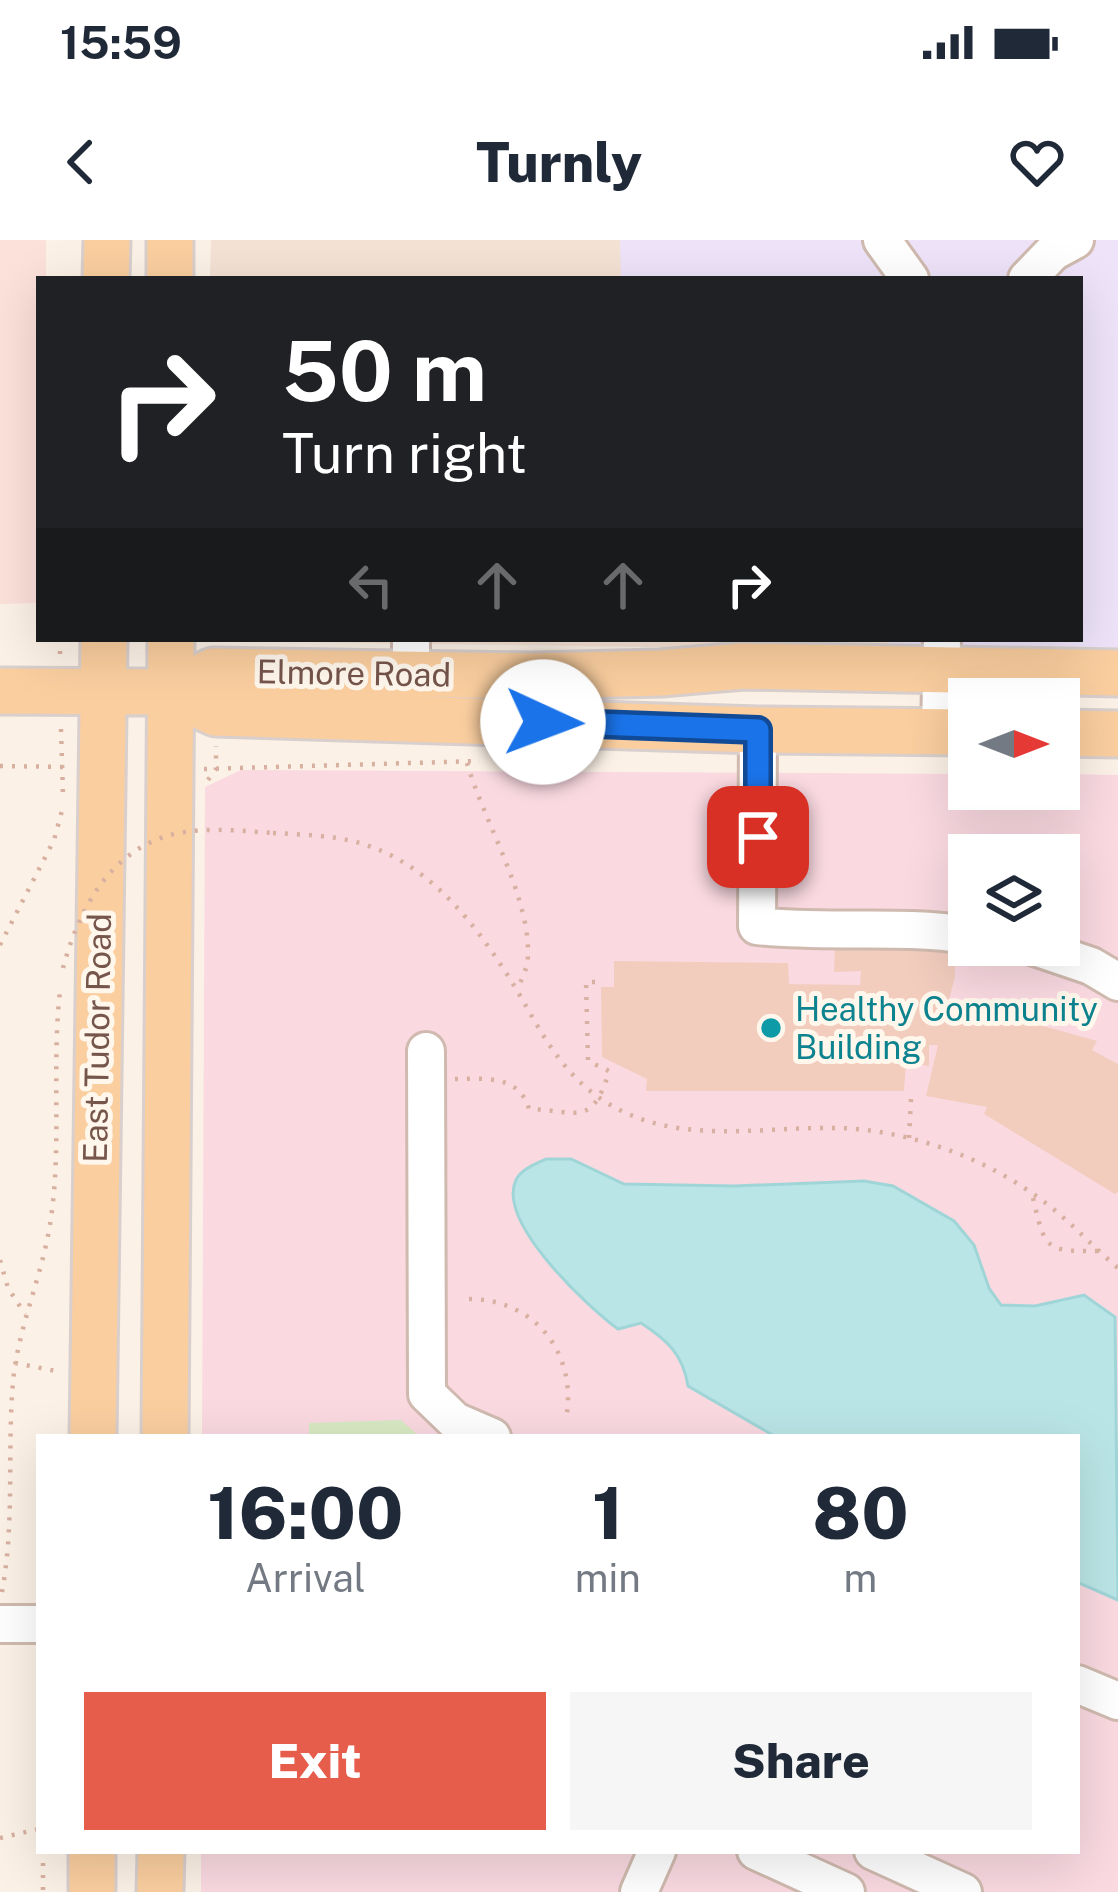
<!DOCTYPE html>
<html lang="en">
<head>
<meta charset="utf-8">
<style>
	body { margin:0; font-family:"Public Sans",sans-serif; background:#f6f6f7; color:#1f2937; height:100vh; display:flex; flex-direction:column; font-size:45px; white-space:nowrap }
	* { box-sizing:border-box; margin:0 }
	p { font-size:39px; color:#747a83 }
	.icon { flex:none; width:66px; height:66px; fill:none; stroke:currentColor; stroke-width:2; stroke-linecap:round; stroke-linejoin:round }
	.map { position:relative; flex:1; overflow:hidden }
	.side { position:absolute; left:36px; top:1194px; width:1044px; height:420px; display:flex; flex-direction:column; background:#fff; border-radius:0px; box-shadow:0 12px 48px #0002 }
	.side>* { flex:none }
	.guide { position:absolute; left:36px; top:36px; width:1047px; height:366px; border-radius:0px; box-shadow:0 12px 48px #0002; background:#202124; color:#fff; overflow:hidden }
	.needle { width:78px; rotate:90deg }
	.controls { position:absolute; left:948px; top:438px; display:grid; gap:24px }
	.controls a { display:grid; place-items:center; width:132px; height:132px; border-radius:0px; background:#fff; box-shadow:0 12px 48px #0002; font-size:60px }
	.pin { position:absolute; display:grid; place-items:center; width:102px; height:102px; color:#fff; margin:-51px; border-radius:24px; box-shadow:0 6px 18px #0006 }
	.me { position:absolute; width:132px; margin:-66px; rotate:92deg; stroke-linejoin:round; filter:drop-shadow(0 0 9px #0008) }
	.turn { display:flex; align-items:center; gap:42px; height:252px; padding:0 48px; font-size:54px }
	.turn .icon { width:156px; height:156px; stroke-width:2.5 }
	.turn b { display:block; font-size:84px; line-height:102px }
	.lanes { display:flex; align-items:center; height:114px; padding:0 48px; background:#0003; justify-content:center; gap:60px; direction:ltr }
	.lanes .off { opacity:.35 }
	.eta { display:flex; justify-content:space-evenly; align-items:center; height:204px; text-align:center }
	.eta b { font-size:72px; font-weight:800; line-height:84px }
	.primary-button { display:flex; gap:24px; margin-top:auto; padding:24px 48px }
	.primary-button a { flex:1; height:138px; border-radius:0px; background:#e65d4c; color:#fff; font-size:48px; font-weight:800; line-height:138px; text-align:center }
	.primary-button a+a { background:#f6f6f7; color:#1f2937 }
	.status { display:flex; justify-content:space-between; align-items:center; height:84px; padding:0 60px; background:#fff; direction:ltr }
	.status svg { height:33px; fill:currentColor }
	header { display:flex; justify-content:space-between; align-items:center; height:156px; padding:0 48px; background:#fff; font-size:54px; font-weight:800 }
	.map>svg:first-child { display:block }
</style>
</head>
<body>
<div class="status"><b>15:59</b><svg viewBox="0 0 49 12"><path d="M0 12V9h3v3zM5 12V6h3v6zM10 12V3h3v9zM15 12V0h3v12zM26 1h20v11H26zM47 4h2v5h-2z"/></svg></div>
<header><svg class="icon" aria-label="back" viewBox="0 0 24 24"><path d="M15 5l-7 7 7 7"/></svg>Turnly<svg class="icon" aria-label="heart" viewBox="0 0 24 24"><path d="M12 20l-8-8c-3-5 5-10 8-4 3-6 11-1 8 4z"/></svg></header>
<div class="map">
<svg width="1118" height="1652" viewBox="0 0 1118 1652">
	<rect width="100%" height="100%" fill="#fcf1e6"/>
	<path fill="#f4e2d4" d="M211,0H1118V414L239,401L1080,399V39H210Z"/>
	<path fill="#fce0da" d="M0,0H46V39H39V363L0,364Z"/>
	<path fill="#eee3f9" d="M620,0H1118V414L889,410V399H1080V39H621Z"/>
	<path fill="#fad9e1" fill-rule="evenodd" d="M241,530L969,534V549H1059V534L1118,535V1652H201V1611H1077V1197H202L205,547ZM969,615H1059V705H969Z"/>
	<path fill="#d8eac4" d="M401,1180L420,1197H309V1183Z"/>
	<path fill="#bae5e6" stroke="#a0d5d8" stroke-width="3" d="M546,919H571L624,944L734,946L864,941L893,946L954,981L974,1005L989,1048L1001,1065L1035,1066L1084,1055L1115,1077L1118,1360L1077,1342V1197H776L688,1146C683,1114 667,1100 641,1083L618,1089C588,1067 496,982 516,940C521,929 536,924 546,919Z"/>
	<path fill="#f2cdbe" d="M835,703H955V737L946,770L1008,776L1097,801L1092,810L1118,824V952L1115,954L984,874L987,867L926,856L938,805H929V826L906,822L904,851H646L647,839L602,817L601,747H614V721L788,723L789,744L860,745L861,731L834,732Z"/>
	<g fill="none" stroke-linecap="round" stroke-linejoin="round">
		<g stroke="#d0baaf" stroke-width="42">
			<path id="minor" d="M882,0L910,39
				M1027,39L1053,12L1075,0
				M411,434V399
				M758,490L757,686C828,694 899,684 969,695
				M940,491L942,399
				M1029,705L1091,726L1118,742
				M426,811L427,1154L455,1181L492,1197
				M0,1384H39
				M1077,1444L1118,1461
				M756,1611L846,1652
				M873,1611L963,1652
				M639,1652L657,1611"/>
		</g>
		<g stroke="#d9cfcd" stroke-width="51">
			<path id="major" d="M170,0V39
				M106,39L107,0
				M0,451L171,452L216,473L758,490L969,492
				M171,452L213,431L532,436L661,433L743,426L1118,433
				M1059,493L1118,494
				M93,1197L104,399
				M165,1197L171,399
				M92,1611V1652
				M160,1652L161,1611"/>
		</g>
		<path stroke="#d7b0a0" stroke-width="4.5" stroke-dasharray="3 9" stroke-linecap="butt" d="M60,399V417
			M61,489L63,555
			M467,523C484,582 529,654 528,714C528,728 522,738 517,750
			M0,526L66,527
			M204,529L480,521
			M208,540L216,529V506
			M273,593C294,594 316,595 337,598C423,611 476,683 518,752C541,792 561,832 601,859C674,908 758,886 840,888C912,891 986,918 1043,961C1070,981 1092,1006 1118,1028
			M0,705L54,600L63,567
			M455,839C484,839 519,834 529,869C576,870 592,889 609,831L588,821L586,742H601
			M909,898L911,859
			M1033,958C1045,1008 1044,1012 1098,1011
			M0,1020L8,1048L25,1074
			M469,1059C536,1059 578,1115 566,1179
			M15,1123L56,1131
			M2,1352C15,1282 7,1212 13,1142C18,1089 40,1041 49,990C63,912 51,830 60,751
			M0,1598L39,1589
			M43,1611V1652"/>
		<use href="#minor" stroke="#fff" stroke-width="36"/>
		<use href="#major" stroke="#face9f" stroke-width="45"/>
		<path stroke="#d7b0a0" stroke-width="4.5" stroke-dasharray="3 9" stroke-linecap="butt" d="M63,728C79,668 112,606 179,593C210,587 243,591 273,593"/>
	</g>
	<g fill="none" stroke-linecap="round" stroke-linejoin="round">
		<g stroke="#114b97" stroke-width="30">
			<path id="route" d="M543,482L758,490V597"/>
		</g>
		<use href="#route" stroke="#1a73e8" stroke-width="21"/>
	</g>
	<circle fill="#0f9aa8" stroke="#fff6ec" stroke-width="4.5" cx="771" cy="788" r="12"/>
	<g text-anchor="middle" stroke-width="10" stroke-linejoin="round" paint-order="stroke">
		<g font-size="33" fill="#76554b" stroke="#fff6ec">
			<text transform="translate(354 433) rotate(1)" y="12">Elmore Road</text>
			<text transform="translate(97 798) rotate(-89)" y="12">East Tudor Road</text>
		</g>
		<g font-size="33" fill="#0d838f" stroke="#fff6ec" text-anchor="start">
			<text x="795" y="781">Healthy Community<tspan x="795" dy="38">Building</tspan></text>
		</g>
	</g>
</svg>
<div class="controls">
<a><svg class="needle" viewBox="-14 -14 28 28"><path d="M0-13l5 13h-10z" fill="#e53935"/><path d="M0 13l5-13h-10z" fill="#747a83"/></svg></a>
<a><svg class="icon" aria-label="layers" viewBox="0 0 24 24"><path d="M12 4l9 5-9 5-9-5zM3 14l9 5 9-5"/></svg></a>
</div>
<div class="pin" style="left:758px;top:597px;background:#d93025"><svg class="icon" aria-label="arrive" viewBox="0 0 24 24"><path d="M6 21V4h12l-3 4 3 4H6"/></svg></div>
<svg class="me" style="left:543px;top:482px" viewBox="-20 -20 40 40"><circle r="19" fill="#fff"/><path d="M0-13L10 11 0 6-10 11z" fill="#1a73e8"/></svg>
<div class="guide">
<div class="turn"><svg class="icon" aria-label="right" viewBox="0 0 24 24"><path d="M7 20v-9h11M14 6l5 5-5 5"/></svg><div><b>50 m</b>Turn right</div></div>
<div class="lanes"><svg class="icon off" aria-label="left" viewBox="0 0 24 24"><path d="M17 20v-9H6M10 6l-5 5 5 5"/></svg><svg class="icon off" aria-label="ahead" viewBox="0 0 24 24"><path d="M12 20V5M6 11l6-6 6 6"/></svg><svg class="icon off" aria-label="ahead" viewBox="0 0 24 24"><path d="M12 20V5M6 11l6-6 6 6"/></svg><svg class="icon" aria-label="right" viewBox="0 0 24 24"><path d="M7 20v-9h11M14 6l5 5-5 5"/></svg></div>
</div>
<section class="side">
<div class="eta">
<div><b>16:00</b><p>Arrival</p></div>
<div><b>1</b><p>min</p></div>
<div><b>80</b><p>m</p></div>
</div>
<div class="primary-button"><a>Exit</a><a>Share</a></div>
</section>
</div>
</body>
</html>
